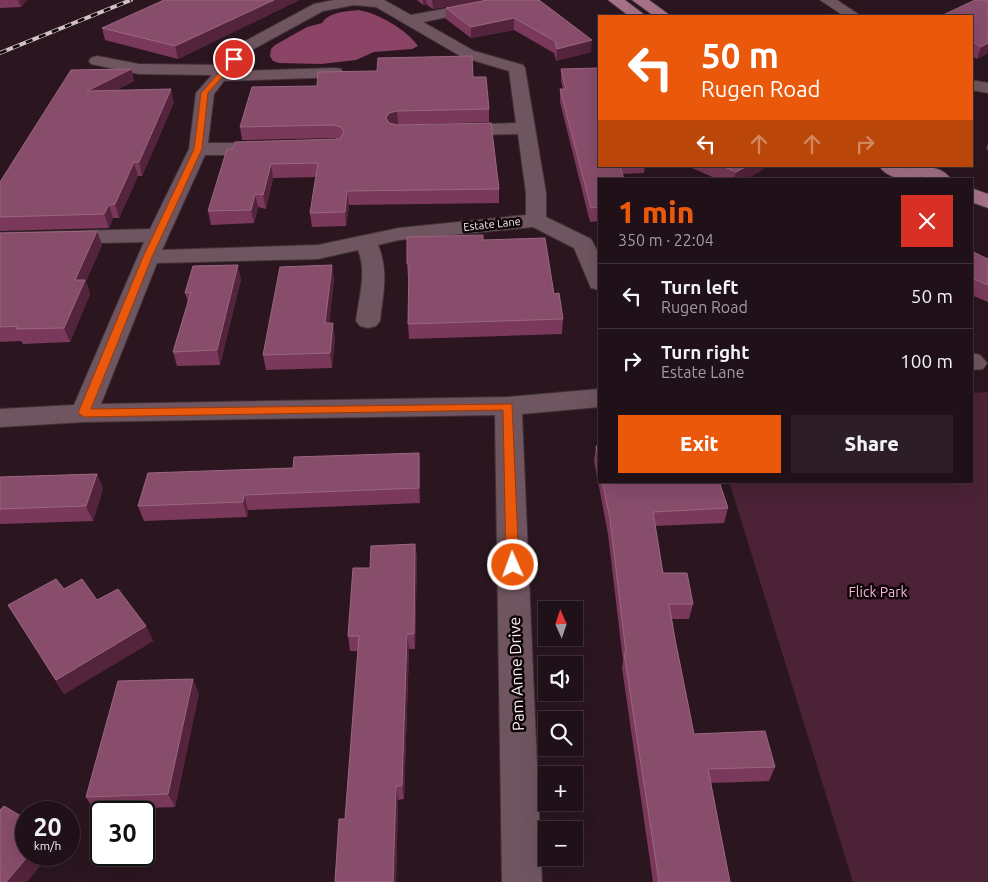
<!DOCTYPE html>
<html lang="en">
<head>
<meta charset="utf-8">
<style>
	body { margin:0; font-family:Ubuntu,sans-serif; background:#2d1e25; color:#f1f3f6; height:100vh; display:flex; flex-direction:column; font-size:19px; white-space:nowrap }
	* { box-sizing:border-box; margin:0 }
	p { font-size:16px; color:#a29da2 }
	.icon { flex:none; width:28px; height:28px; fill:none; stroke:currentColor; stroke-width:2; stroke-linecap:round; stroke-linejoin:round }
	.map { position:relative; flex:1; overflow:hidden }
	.side { position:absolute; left:598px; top:178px; width:375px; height:305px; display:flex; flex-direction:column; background:#201018; border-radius:0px; box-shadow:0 5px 20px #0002,0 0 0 1px #3d3037 }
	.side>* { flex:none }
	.top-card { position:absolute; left:598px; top:15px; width:375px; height:152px; border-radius:0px; box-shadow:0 5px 20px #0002,0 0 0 1px #3d3037; background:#ea580c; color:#fff; overflow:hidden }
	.needle { width:32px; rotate:357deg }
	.buttons { position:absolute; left:538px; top:601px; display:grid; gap:10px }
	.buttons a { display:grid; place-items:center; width:45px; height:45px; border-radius:0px; background:#201018; box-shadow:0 5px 20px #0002,0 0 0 1px #3d3037; font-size:25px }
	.speed { position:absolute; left:15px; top:801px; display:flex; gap:10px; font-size:25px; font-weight:700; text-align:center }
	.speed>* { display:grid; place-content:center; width:65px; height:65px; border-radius:50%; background:#201018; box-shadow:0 5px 20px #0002,0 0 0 1px #3d3037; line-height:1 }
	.speed small { font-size:12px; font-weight:400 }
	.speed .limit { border:2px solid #111; border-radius:8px; background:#fff; color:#111 }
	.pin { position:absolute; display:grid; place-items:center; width:42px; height:42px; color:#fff; margin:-21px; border:2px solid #fff; border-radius:50%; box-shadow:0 1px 5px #0007 }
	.me { position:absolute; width:55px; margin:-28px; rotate:358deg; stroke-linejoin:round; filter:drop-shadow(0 0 4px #0008) }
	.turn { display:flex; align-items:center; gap:18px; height:105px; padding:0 20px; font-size:22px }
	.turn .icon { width:65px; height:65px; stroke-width:2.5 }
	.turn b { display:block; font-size:35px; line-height:42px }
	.lanes { display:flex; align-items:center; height:48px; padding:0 20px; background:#0003; justify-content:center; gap:25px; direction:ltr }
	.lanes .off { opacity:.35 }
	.round { display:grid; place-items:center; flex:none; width:52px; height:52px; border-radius:0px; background:#2d1e25 }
	.headline { display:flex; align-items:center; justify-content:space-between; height:85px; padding:0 20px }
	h1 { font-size:30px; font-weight:800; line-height:38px; color:#ea580c }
	.action { display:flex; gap:10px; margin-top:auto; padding:10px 20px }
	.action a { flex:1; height:58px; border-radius:0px; background:#ea580c; color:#fff; font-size:20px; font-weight:800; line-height:58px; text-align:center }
	.action a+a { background:#2d1e25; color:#f1f3f6 }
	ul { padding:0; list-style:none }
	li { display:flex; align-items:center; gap:15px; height:65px; padding:0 20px; border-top:1px solid #3d3037 }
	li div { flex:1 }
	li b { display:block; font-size:19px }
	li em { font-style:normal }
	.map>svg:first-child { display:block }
</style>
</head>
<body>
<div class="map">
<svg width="988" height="882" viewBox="0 0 988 882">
	<rect width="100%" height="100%" fill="#2b1620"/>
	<path fill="#4c2236" d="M988,392V882H853L729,481H971V393Z"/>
	<path fill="#8b4366" d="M359,10C379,14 406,29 418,46L412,49L374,52L356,60L321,64L279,63L273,61L270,56L271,49L275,45L307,27L322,23C329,12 347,11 359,10Z"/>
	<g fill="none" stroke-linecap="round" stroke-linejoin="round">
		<g stroke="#423338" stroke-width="2">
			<path id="minor" d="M334,0H384L411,15L482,2L487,3L489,6L487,9L423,22L474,51L523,65L525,68L546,193V217L591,239L599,254V290L591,288L574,248L533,227L399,240L378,245C389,272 383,293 380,321L376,326L368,328L360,326L356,321C359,297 367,272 358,250L318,259L157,263L101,404L508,397L599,389V407L522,414L542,882H502L495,415L84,422L0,427V409L74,405L144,242L0,245V233L150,229L189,149L196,93L212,75L139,74L91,64L89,61L91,58L97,56L139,64L220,65L238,45L314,4ZM354,5L376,7L462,57L509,71L516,123L455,125L449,126L446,130L449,134L455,135L518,134L526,193V215L399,228L318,245L162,250L205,155H264L271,153L273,149L271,145L264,143H208L214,94L224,81L341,77L343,73L341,69L335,68L233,71L250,51L323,11Z
				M820,0H837L861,16H844Z
				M971,80L988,83V93L971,90Z
				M971,353L980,355L987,363L983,369L971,370Z"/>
		</g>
		<g stroke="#423338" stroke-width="2">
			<path id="major" d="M608,0H625L646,16H629Z
				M632,0H649L671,16H654Z
				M879,166H904L910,169L907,166C923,166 941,165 951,179H926L921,176L923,179C907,179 889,181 879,166Z
				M971,188L988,194V208L971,202Z"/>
		</g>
		<use href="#minor" fill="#6f5560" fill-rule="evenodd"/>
		<use href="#major" fill="#a77289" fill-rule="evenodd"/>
		<g stroke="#d1c2c8" stroke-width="4">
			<path id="rail" d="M0,53L131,0"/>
		</g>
		<use href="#rail" stroke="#0e0509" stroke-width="2.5" stroke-dasharray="7" stroke-linecap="butt"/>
	</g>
	<path fill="#7a395a" d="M0,0H27L21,7L0,8Z
		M299,0L178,59L105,40L102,28Z
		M417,0H539L591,52L556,61L554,53L514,30L471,38L446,19V8L486,0L433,9L427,5H423Z
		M971,16L988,53L977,59L971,55Z
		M131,69L134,81L116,90L174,102L142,176H138L119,218H113L109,228L0,231V182Z
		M561,69L599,166H645L644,173L622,174L599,179V221L590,222L560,102V89H563L561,81Z
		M473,77L489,109V122L396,125L499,189V203L349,205L346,226L312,227L310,213L316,177L273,178L266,209L258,207L254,223L211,225L208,211L233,149L337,139L335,138L242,140L240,127L317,86Z
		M988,143V150L986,149Z
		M692,166H764V169L746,179H717L692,168Z
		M97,231L102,245L86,281L90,294L70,342L23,344L21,341L0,342V233Z
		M483,240L554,294L563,319L562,334L409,339L408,324L409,279H408L407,264Z
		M971,251L988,259V302L971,295Z
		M241,279L220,365L177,366L173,352L188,302L185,293Z
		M334,279L329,323L335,338L332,368L266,370L263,355Z
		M596,446H599V481H719L728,508L724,523L655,526L663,573L693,604L689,619H672L675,639L694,734L775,767L769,781L711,783L730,882H653L622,668L623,661L608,534L594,461Z
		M419,453L420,468V503L248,510L247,517L144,521L138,506L293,468Z
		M97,474L103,489L93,521L0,524V477Z
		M415,544L417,559L415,649H409L404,799L398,800L396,882H335L345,819L358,651H350L348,636Z
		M64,589L97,600L146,626L153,641L64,694L8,605Z
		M199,693L175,807L94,810L86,797Z"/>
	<path fill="#54233c" d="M18,0H27L21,7Z
		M274,0H299L178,59L175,46Z
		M423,0H426L427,5H423Z
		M432,0H486L433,9Z
		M514,18V30L471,38V27Z
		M592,40L591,52L556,61L557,49Z
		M988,43V53L977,59L981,47Z
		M131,69L134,81L91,104L87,91Z
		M171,89L174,102L142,176L139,162Z
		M397,111L398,124L390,126L386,118L389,113Z
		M134,162L138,176L119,218L115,204Z
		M271,164L273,178L266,209L263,195Z
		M747,166H764V169L746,179H734L736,172Z
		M347,191L349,205L346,226L345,212Z
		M255,194L258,207L254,223L251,210Z
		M109,205L113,218L109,228L104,214Z
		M97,231L102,245L86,281L90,294L70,342L64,328L75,280Z
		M238,265L241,279L220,365L217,350Z
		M332,265L334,279L327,338L325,323Z
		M333,323L335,338L332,368L330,353Z
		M419,453L420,468V503L419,488Z
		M97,474L103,489L93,521L86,506Z
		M244,495L248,510L247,517L243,502Z
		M415,544L417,559L415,649L414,634Z
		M146,626L153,641L64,694L56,680Z
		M407,634L409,649L404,799L402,786Z
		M193,679L199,693L175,807L168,794Z
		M396,786L398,800L396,882H393Z
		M29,855H49L27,882H6Z"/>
	<path fill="#884d6b" stroke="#9b6680" d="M164,0H274L175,46L102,28Z
		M488,0H539L592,40L557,49L555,41L514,18L471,27L446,8Z
		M975,0H988V43L981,47L971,41V16H941Z
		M472,56L473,77H486L489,109L397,111L389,113L386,118L389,123L397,125L491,123L499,189L347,191L345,212L310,213L318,163L271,164L263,195L255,194L251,210L208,211L227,149H233L235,142L340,139L344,132L341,127L333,125L240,127L252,87L317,86L318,72L377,71L378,58Z
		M599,68V166H620L624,179H599V207L591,208L560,89H566L561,69Z
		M131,69L87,91L171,89L139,162H134L115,204L109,205L104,214L0,217V182L71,70Z
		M722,166H747L736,172Z
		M97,231L75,280H85L64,328L16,329L18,326L0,327V233Z
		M483,235V240L545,238L554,294L559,293L563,319L408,324L409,264H407V237Z
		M971,251L988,259V285L971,278Z
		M238,265L217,350L173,352L191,292L185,293L193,266Z
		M332,265L325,323H333L330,353L263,355L280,267Z
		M596,446H599V462Z
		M419,453V488L244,495L243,502L138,506L148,473L293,468L294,457Z
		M97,474L86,506L0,509V477Z
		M602,481H719L728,508L653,512L663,573H687L693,604H669L675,639L694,734L765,731L775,767L708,769L730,882H659L624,653H626L610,519Z
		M415,544L414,634H407L402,786H396L393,882H335L339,819H345L359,636H348L353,568H370L371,546Z
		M56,579L64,589L82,579L97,600L118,589L146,626L56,680L8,605Z
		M193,679L168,794L86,797L118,681Z
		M4,806L26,819V855H29L6,882H0V810Z"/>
	<path fill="#ea580c" stroke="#983908" d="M232,58L238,59L208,93L202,149L152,257L91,409L512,404L519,565L517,568H508L506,565L503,410L84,417L78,413L143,257L194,149L201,93Z"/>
	<g text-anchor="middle" stroke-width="5" stroke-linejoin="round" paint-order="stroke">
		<g font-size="11" fill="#fef1f6" stroke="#0e0509">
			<text transform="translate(492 224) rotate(-6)" y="4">Estate Lane</text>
		</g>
		<g font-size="14" fill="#f7b7d3" stroke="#0e0509">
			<text x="878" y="597">Flick Park</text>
		</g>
		<g font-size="16" fill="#fef1f6" stroke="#0e0509">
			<text transform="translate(516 674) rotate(-92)" y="6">Pam Anne Drive</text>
		</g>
	</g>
</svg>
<div class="buttons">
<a><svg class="needle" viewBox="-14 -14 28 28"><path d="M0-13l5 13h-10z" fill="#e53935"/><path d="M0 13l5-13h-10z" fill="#a29da2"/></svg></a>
<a><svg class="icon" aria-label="sound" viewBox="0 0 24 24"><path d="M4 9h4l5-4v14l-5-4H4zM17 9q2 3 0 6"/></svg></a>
<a><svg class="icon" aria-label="search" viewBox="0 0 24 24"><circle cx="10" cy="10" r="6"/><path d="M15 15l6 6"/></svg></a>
<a>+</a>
<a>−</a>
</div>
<div class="speed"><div>20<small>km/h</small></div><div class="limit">30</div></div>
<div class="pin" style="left:234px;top:59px;background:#d93025"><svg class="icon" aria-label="arrive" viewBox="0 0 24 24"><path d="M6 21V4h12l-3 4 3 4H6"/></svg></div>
<svg class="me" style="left:513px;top:565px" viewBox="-20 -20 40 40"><circle r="17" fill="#ea580c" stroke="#fff" stroke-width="3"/><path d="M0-11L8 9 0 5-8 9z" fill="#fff"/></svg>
<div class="top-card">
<div class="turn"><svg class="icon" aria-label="left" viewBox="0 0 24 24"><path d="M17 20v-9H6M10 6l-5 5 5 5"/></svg><div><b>50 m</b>Rugen Road</div></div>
<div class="lanes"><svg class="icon" aria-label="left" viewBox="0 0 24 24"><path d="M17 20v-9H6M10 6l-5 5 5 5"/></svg><svg class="icon off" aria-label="ahead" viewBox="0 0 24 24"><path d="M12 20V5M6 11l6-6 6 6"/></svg><svg class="icon off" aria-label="ahead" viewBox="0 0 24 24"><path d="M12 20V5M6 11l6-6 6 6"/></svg><svg class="icon off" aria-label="right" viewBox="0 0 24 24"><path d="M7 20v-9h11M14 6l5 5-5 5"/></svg></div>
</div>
<section class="side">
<div class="headline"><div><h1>1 min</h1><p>350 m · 22:04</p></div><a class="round" style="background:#d93025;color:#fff"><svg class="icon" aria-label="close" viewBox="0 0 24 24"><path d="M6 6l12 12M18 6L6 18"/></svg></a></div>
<ul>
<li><svg class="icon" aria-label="left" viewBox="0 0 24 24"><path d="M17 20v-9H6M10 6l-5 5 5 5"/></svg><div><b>Turn left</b><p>Rugen Road</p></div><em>50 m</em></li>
<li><svg class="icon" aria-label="right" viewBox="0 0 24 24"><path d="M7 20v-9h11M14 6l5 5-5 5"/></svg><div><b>Turn right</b><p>Estate Lane</p></div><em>100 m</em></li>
</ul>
<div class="action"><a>Exit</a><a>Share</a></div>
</section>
</div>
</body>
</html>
